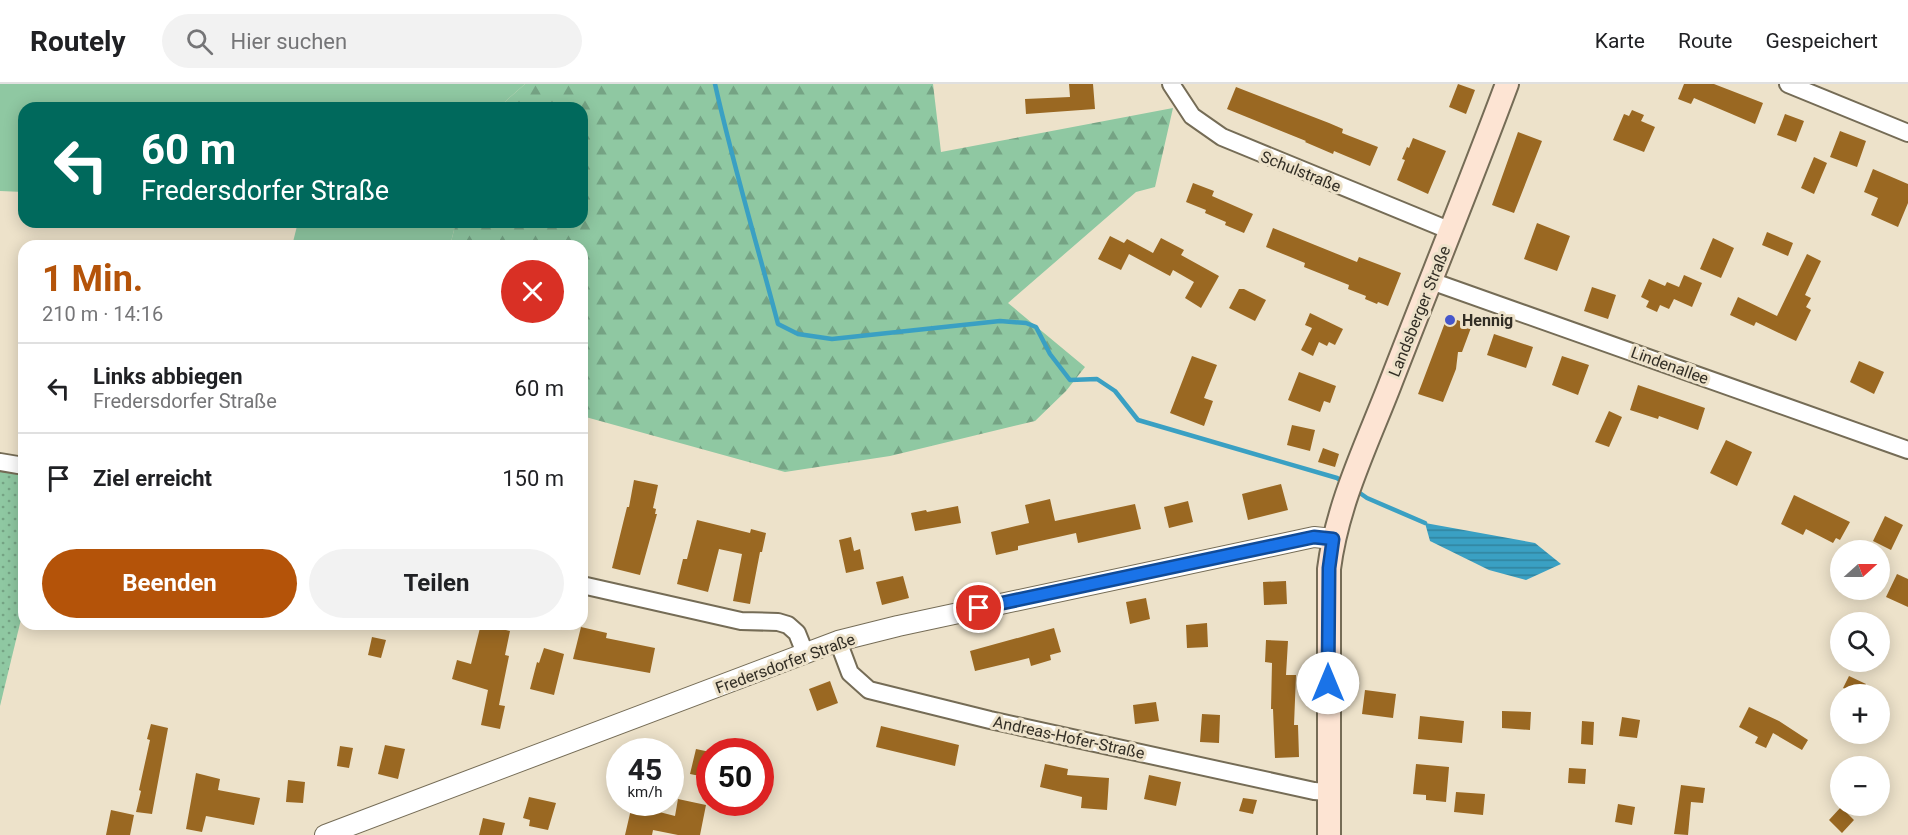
<!DOCTYPE html>
<html lang="de">
<head>
<meta charset="utf-8">
<style>
	body { margin:0; font-family:Roboto,sans-serif; background:#f2f2f2; color:#202124; height:100vh; display:flex; flex-direction:column; font-size:22px; white-space:nowrap }
	* { box-sizing:border-box; margin:0 }
	p { font-size:20px; color:#757577 }
	.icon { flex:none; width:33px; height:33px; fill:none; stroke:currentColor; stroke-width:2; stroke-linecap:round; stroke-linejoin:round }
	.map { position:relative; flex:1; overflow:hidden }
	.details { position:absolute; left:18px; top:156px; width:570px; height:390px; display:flex; flex-direction:column; background:#fff; border-radius:18px; box-shadow:0 3px 15px #0003 }
	.details>* { flex:none }
	.hud { position:absolute; left:18px; top:18px; width:570px; height:126px; border-radius:18px; box-shadow:0 3px 15px #0003; background:#00695c; color:#fff; overflow:hidden }
	.needle { width:39px; rotate:69deg }
	.fabs { position:absolute; left:1830px; top:456px; display:grid; gap:12px }
	.fabs a { display:grid; place-items:center; width:60px; height:60px; border-radius:50%; background:#fff; box-shadow:0 3px 15px #0003; font-size:30px }
	.speed { position:absolute; left:606px; top:654px; display:flex; gap:12px; font-size:30px; font-weight:700; text-align:center }
	.speed>* { display:grid; place-content:center; width:78px; height:78px; border-radius:50%; background:#fff; box-shadow:0 3px 15px #0003; line-height:1 }
	.speed small { font-size:15px; font-weight:400 }
	.speed .limit { border:9px solid #d22; background:#fff; color:#111 }
	.pin { position:absolute; display:grid; place-items:center; width:51px; height:51px; color:#fff; margin:-26px; border:3px solid #fff; border-radius:50%; box-shadow:0 2px 6px #0007 }
	.me { position:absolute; width:66px; margin:-33px; rotate:0deg; stroke-linejoin:round; filter:drop-shadow(0 0 4px #0008) }
	.turn { display:flex; align-items:center; gap:21px; height:126px; padding:0 24px; font-size:27px }
	.turn .icon { width:78px; height:78px; stroke-width:2.5 }
	.turn b { display:block; font-size:42px; line-height:51px }
	.round { display:grid; place-items:center; flex:none; width:63px; height:63px; border-radius:32px; background:#f2f2f2 }
	.overview { display:flex; align-items:center; justify-content:space-between; height:102px; padding:0 24px }
	h1 { font-size:36px; font-weight:700; line-height:45px; color:#b45309 }
	.primary-button { display:flex; gap:12px; margin-top:auto; padding:12px 24px }
	.primary-button a { flex:1; height:69px; border-radius:36px; background:#b45309; color:#fff; font-size:24px; font-weight:700; line-height:69px; text-align:center }
	.primary-button a+a { background:#f2f2f2; color:#202124 }
	ul { padding:0; list-style:none }
	li { display:flex; align-items:center; gap:18px; height:90px; padding:0 24px; border-top:2px solid #e0e0e0 }
	li div { flex:1 }
	li b { display:block; font-size:22px }
	li em { font-style:normal }
	header { display:flex; align-items:center; gap:36px; box-sizing:border-box; height:84px; padding:0 30px; background:#fff; border-bottom:2px solid #e0e0e0 }
	header strong { font-size:28px }
	nav { display:flex; gap:33px; margin-inline-start:auto; font-size:21px }
	.search { width:420px; height:54px; background:#f2f2f2; display:flex; align-items:center; gap:15px; box-sizing:border-box; padding:0 21px; border-radius:33px; color:#757577; font-size:22px }
	.map>svg:first-child { display:block }
</style>
</head>
<body>
<header>
<strong>Routely</strong>
<div class="search"><svg class="icon" aria-label="search" viewBox="0 0 24 24"><circle cx="10" cy="10" r="6"/><path d="M15 15l6 6"/></svg>Hier suchen</div>
<nav><a>Karte</a><a>Route</a><a>Gespeichert</a></nav>
</header>
<div class="map">
<svg width="1908" height="751" viewBox="0 0 1908 751">
	<defs>
		<pattern id="forest-firs" width="22" height="20" patternUnits="userSpaceOnUse" patternTransform="scale(1.5)"><rect width="22" height="20" fill="#8fc8a2"/><path d="M5 1l3.5 6h-7zM16 11l3.5 6h-7z" fill="#75a384"/></pattern>
		<pattern id="garden-dots" width="8" height="8" patternUnits="userSpaceOnUse" patternTransform="scale(1.5)"><rect width="8" height="8" fill="#8fc8a2"/><path d="M2 2h.1M6 6h.1" fill="none" stroke="#75a384" stroke-width="1.8" stroke-linecap="round"/></pattern>
		<pattern id="water-rules" width="6" height="5" patternUnits="userSpaceOnUse" patternTransform="scale(1.5)"><rect width="6" height="5" fill="#3aa0c3"/><path d="M0 2.5h6" fill="none" stroke="#31839e"/></pattern>
	</defs>
	<rect width="100%" height="100%" fill="#ede2ca"/>
	<path fill="#8fc8a2" d="M0,0H525L498,24H24V108L0,107Z
		M298,138H456L450,162H292Z"/>
	<path fill="url(#forest-firs)" d="M525,0H933L941,68L1173,24L1155,103L1136,108L1008,219L1085,283L1066,307L1035,337L890,372L785,388L582,332V162H450L456,138H582V24H498Z"/>
	<path fill="url(#garden-dots)" d="M0,387L24,391V523L0,622Z"/>
	<path fill="url(#water-rules)" d="M1425,439L1535,459L1561,480L1526,496L1489,486L1430,457Z"/>
	<g fill="none" stroke-linecap="round" stroke-linejoin="round">
		<path stroke="#3aa0c3" stroke-width="4.5" d="M715,0C733,81 757,160 778,240L798,250L832,255L1000,237L1026,239L1036,243L1050,270L1070,296L1097,295L1115,307L1138,336L1337,394L1345,399
			M1354,405L1367,414L1425,439"/>
	</g>
	<path fill="#9a6822" d="M1069,0H1093L1095,25L1026,30L1025,15L1070,13Z
		M1458,0L1475,6L1466,30L1449,23Z
		M1684,0H1714L1763,19L1755,40L1694,14L1691,20L1678,15Z
		M1236,3L1329,39L1343,45L1342,49L1378,63L1370,82L1334,67L1333,70L1305,58L1306,57L1227,25Z
		M1632,26L1644,31L1641,37L1655,43L1644,68L1613,56L1624,30L1629,32Z
		M1785,30L1804,37L1796,58L1777,51Z
		M1840,47L1866,57L1857,83L1830,73Z
		M1518,48L1542,57L1514,129L1492,121Z
		M1413,54L1446,67L1428,110L1397,96L1405,76L1402,75L1407,63L1409,64Z
		M1814,73L1827,79L1814,110L1801,104Z
		M1873,85L1908,100V119L1898,143L1871,131L1878,114L1864,108Z
		M1193,99L1214,107L1212,112L1253,130L1244,149L1225,141L1226,138L1205,129L1206,126L1186,118Z
		M1537,139L1570,152L1557,187L1524,175Z
		M1273,144L1357,178L1359,173L1401,189L1388,222L1378,218L1377,220L1365,215L1366,212L1348,205L1349,201L1304,183L1305,179L1266,163Z
		M1767,148L1793,159L1788,172L1762,161Z
		M1110,152L1124,159L1127,155L1153,169L1161,154L1184,166L1181,171L1219,192L1201,224L1185,214L1194,198L1173,186L1170,192L1129,170L1121,186L1098,175Z
		M1713,154L1734,164L1721,194L1700,185Z
		M1807,170L1821,177L1805,211L1811,214L1806,223L1811,226L1796,257L1756,238L1754,242L1730,231L1738,213L1777,232Z
		M1684,191L1702,199L1692,223L1674,215L1669,225L1660,221L1657,228L1646,223L1649,217L1641,213L1649,195L1665,202L1667,198L1679,203Z
		M1592,203L1616,211L1608,235L1584,227Z
		M1239,205H1244L1266,216L1255,237L1229,224Z
		M1310,229L1343,245L1335,261L1329,258L1327,262L1319,258L1313,272L1301,266L1312,244L1305,241Z
		M1451,234L1472,241L1462,268H1458L1456,285L1443,318L1418,310L1446,236Z
		M1494,250L1533,263L1526,284L1487,271Z
		M1192,272L1217,281L1204,314L1213,317L1204,342L1170,329Z
		M1562,272L1589,281L1578,311L1552,301Z
		M1859,277L1884,288L1874,310L1850,298Z
		M1299,288L1336,302L1330,319L1324,317L1320,328L1288,316Z
		M1638,301L1705,324L1698,346L1659,332L1658,335L1630,326Z
		M1609,327L1622,333L1609,363L1595,358Z
		M1292,341L1315,346L1310,367L1287,361Z
		M1726,356L1752,368L1737,402L1710,389Z
		M1323,364L1339,370L1335,383L1318,378Z
		M634,396L658,401L653,424L656,425L655,430H657L640,491L612,484L627,423H629Z
		M1281,400L1288,426L1248,436L1242,410Z
		M1794,411L1850,438L1840,456L1836,454L1833,459L1806,445L1803,451L1781,440Z
		M1050,415L1055,437L1135,420L1141,445L1078,459L1076,449L1018,462V466L996,471L991,448L1029,439L1025,421Z
		M1188,417L1193,438L1169,444L1164,423Z
		M958,422L961,439L915,447L911,429L926,426L927,428Z
		M1885,432L1903,441L1891,466L1873,457Z
		M697,436L750,449L751,445L766,449L762,468H760L750,520L733,517L742,470L719,465L708,508L677,500L683,475H687Z
		M851,453L854,467L860,465L864,485L846,489L839,456Z
		M1897,490L1908,495V523L1886,513Z
		M903,492L909,514L882,521L876,498Z
		M1286,497L1287,520L1264,521L1263,498Z
		M1146,514L1150,535L1130,540L1126,518Z
		M1207,539L1208,563L1187,564L1186,541Z
		M481,540L510,547L505,571L509,572L499,621L505,622L500,645L481,641L488,606L452,595L457,576L471,580Z
		M581,543L607,549L606,554L655,564L650,589L573,575Z
		M1054,544L1061,568L1050,571L1051,576L1031,582L1029,574L975,587L970,567Z
		M372,553L386,556L381,574L368,571Z
		M1266,556L1288,557L1286,591H1296L1294,641H1298L1299,673L1275,674L1273,625H1271L1272,579L1265,578Z
		M544,564L564,570L554,611L530,605L537,578L539,579Z
		M1849,592L1866,600L1861,610H1856L1843,604Z
		M830,597L838,619L817,627L809,605Z
		M1365,606L1396,610L1393,634L1362,630Z
		M1156,618L1159,637L1135,640L1133,621Z
		M1749,623L1779,637L1808,656L1802,666L1773,649L1766,664L1755,659L1758,653L1739,643Z
		M1502,627L1531,628L1530,646L1502,644Z
		M1202,630L1220,631L1219,659L1200,658Z
		M1420,632L1464,637L1462,659L1418,655Z
		M1622,633L1640,636L1637,654L1619,652Z
		M1582,637L1594,638L1593,661L1581,660Z
		M151,640L168,644L152,730L136,728L141,707L139,706L150,656L147,655Z
		M881,642L959,661L955,682L876,663Z
		M385,661L405,665L398,695L378,690Z
		M340,662L353,664L349,684L337,682Z
		M696,665L710,668V694L690,690Z
		M1045,680L1068,685L1067,691L1109,694L1107,726L1081,724L1082,713L1040,703Z
		M1416,680L1449,683L1446,718L1426,716V711L1413,710Z
		M1569,684L1586,685L1585,700L1568,699Z
		M196,689L220,695L218,706L260,714L254,741L206,732L202,748L186,745Z
		M1149,691L1181,698L1176,722L1144,715Z
		M288,696L305,698L303,719L286,718Z
		M1681,701L1705,704L1703,719L1691,718L1688,751L1674,750Z
		M1456,708L1485,710L1483,731L1454,728Z
		M529,713L556,719L548,746L529,742L530,736L523,734Z
		M1243,714L1257,716L1253,730L1239,727Z
		M678,715L706,721L700,751H678L653,746L652,751H625L632,721L675,732Z
		M1618,720L1635,723L1632,741L1615,738Z
		M1841,723L1854,736L1842,749L1829,736Z
		M111,726L134,731L130,751H106Z
		M483,734L505,739L502,751H479Z"/>
	<g fill="none" stroke-linecap="round" stroke-linejoin="round">
		<g stroke="#756c56" stroke-width="20">
			<path id="minor" d="M1171,0L1192,32L1222,53L1451,147
				M1788,0L1908,49
				M1431,197L1908,366
				M0,378L24,382
				M582,501L741,537L778,538L788,541L797,549L805,569
				M838,557L850,589L869,606L990,636L1314,707L1328,708"/>
		</g>
		<g stroke="#756c56" stroke-width="22">
			<path id="tertiary" d="M325,751L838,557L898,542L1314,453L1333,455"/>
		</g>
		<g stroke="#756c56" stroke-width="26">
			<path id="secondary" d="M1329,751V485C1337,421 1366,362 1389,303C1428,202 1469,102 1507,0"/>
		</g>
		<use href="#minor" stroke="#fff" stroke-width="16"/>
		<use href="#tertiary" stroke="#fff" stroke-width="20"/>
		<use href="#secondary" stroke="#fde4d3" stroke-width="22"/>
	</g>
	<g fill="none" stroke-linecap="round" stroke-linejoin="round">
		<g stroke="#114b97" stroke-width="15">
			<path id="route" d="M979,524L1314,453L1333,455L1329,484L1328,599"/>
		</g>
		<use href="#route" stroke="#1a73e8" stroke-width="10"/>
	</g>
	<circle fill="#4556cb" stroke="#ede2ca" stroke-width="2" cx="1450" cy="236" r="6"/>
	<g text-anchor="middle" stroke-width="6" stroke-linejoin="round" paint-order="stroke">
		<g font-size="16" fill="#322e25" stroke="#ede2ca">
			<text transform="translate(1301 87) rotate(22)" y="6">Schulstraße</text>
			<text transform="translate(1419 227) rotate(-68)" y="6">Landsberger Straße</text>
			<text transform="translate(1670 281) rotate(20)" y="6">Lindenallee</text>
			<text transform="translate(785 579) rotate(-20)" y="6">Fredersdorfer Straße</text>
			<text transform="translate(1069 653) rotate(12)" y="6">Andreas-Hofer-Straße</text>
		</g>
		<g font-size="16" font-weight="bold" fill="#322e25" stroke="#ede2ca" text-anchor="start">
			<text x="1462" y="242">Hennig</text>
		</g>
	</g>
</svg>
<div class="fabs">
<a><svg class="needle" viewBox="-14 -14 28 28"><path d="M0-13l5 13h-10z" fill="#e53935"/><path d="M0 13l5-13h-10z" fill="#757577"/></svg></a>
<a><svg class="icon" aria-label="search" viewBox="0 0 24 24"><circle cx="10" cy="10" r="6"/><path d="M15 15l6 6"/></svg></a>
<a>+</a>
<a>−</a>
</div>
<div class="speed"><div>45<small>km/h</small></div><div class="limit">50</div></div>
<div class="pin" style="left:979px;top:524px;background:#d93025"><svg class="icon" aria-label="arrive" viewBox="0 0 24 24"><path d="M6 21V4h12l-3 4 3 4H6"/></svg></div>
<svg class="me" style="left:1328px;top:599px" viewBox="-20 -20 40 40"><circle r="19" fill="#fff"/><path d="M0-13L10 11 0 6-10 11z" fill="#1a73e8"/></svg>
<div class="hud">
<div class="turn"><svg class="icon" aria-label="left" viewBox="0 0 24 24"><path d="M17 20v-9H6M10 6l-5 5 5 5"/></svg><div><b>60 m</b>Fredersdorfer Straße</div></div>
</div>
<section class="details">
<div class="overview"><div><h1>1 Min.</h1><p>210 m · 14:16</p></div><a class="round" style="background:#d93025;color:#fff"><svg class="icon" aria-label="close" viewBox="0 0 24 24"><path d="M6 6l12 12M18 6L6 18"/></svg></a></div>
<ul>
<li><svg class="icon" aria-label="left" viewBox="0 0 24 24"><path d="M17 20v-9H6M10 6l-5 5 5 5"/></svg><div><b>Links abbiegen</b><p>Fredersdorfer Straße</p></div><em>60 m</em></li>
<li><svg class="icon" aria-label="arrive" viewBox="0 0 24 24"><path d="M6 21V4h12l-3 4 3 4H6"/></svg><div><b>Ziel erreicht</b></div><em>150 m</em></li>
</ul>
<div class="primary-button"><a>Beenden</a><a>Teilen</a></div>
</section>
</div>
</body>
</html>
